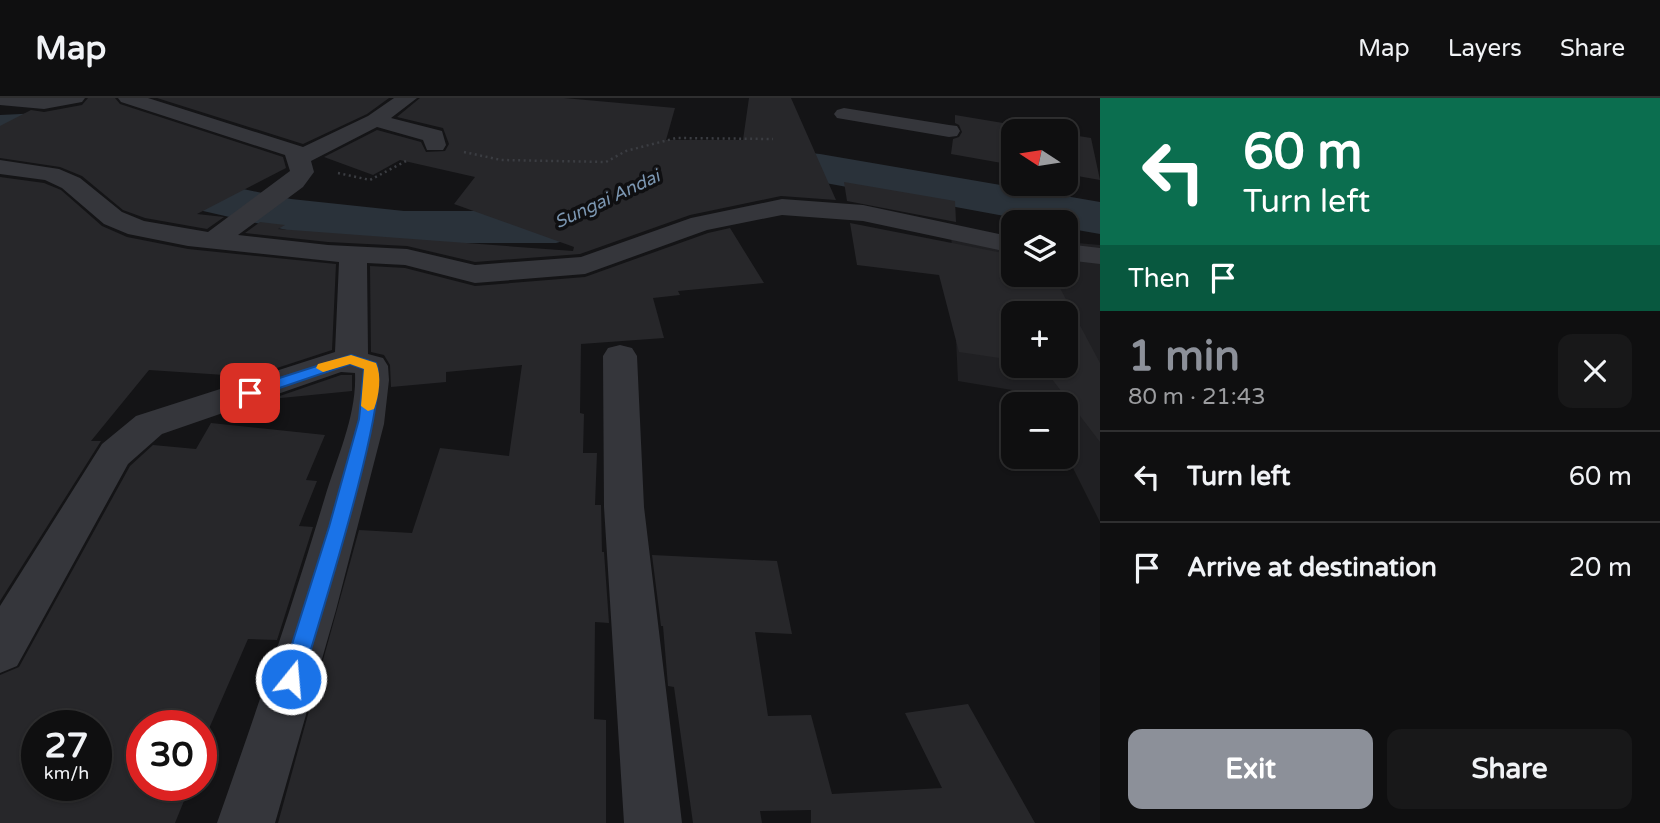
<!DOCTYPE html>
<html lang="en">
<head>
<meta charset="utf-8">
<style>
	body { margin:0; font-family:"Varela Round",sans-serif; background:#181819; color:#f1f3f6; height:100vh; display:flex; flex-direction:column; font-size:26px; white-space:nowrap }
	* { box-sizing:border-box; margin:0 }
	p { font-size:23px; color:#9b9c9f }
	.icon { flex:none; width:38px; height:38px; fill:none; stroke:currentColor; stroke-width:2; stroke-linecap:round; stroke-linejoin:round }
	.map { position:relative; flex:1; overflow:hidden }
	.drawer { display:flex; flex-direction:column; background:#0f0f10; width:560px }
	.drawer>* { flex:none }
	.top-card { background:#0b6e4f; color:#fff; overflow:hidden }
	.needle { width:46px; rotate:282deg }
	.controls { position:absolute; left:1001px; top:21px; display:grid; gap:14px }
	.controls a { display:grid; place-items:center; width:77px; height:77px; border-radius:14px; background:#0f0f10; box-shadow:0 2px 5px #0004,0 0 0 2px #2f2f30; font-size:35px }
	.speed { position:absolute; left:21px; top:612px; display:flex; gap:14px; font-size:35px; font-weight:700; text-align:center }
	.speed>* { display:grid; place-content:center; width:91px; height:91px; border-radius:50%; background:#0f0f10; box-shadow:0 2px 5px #0004,0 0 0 2px #2f2f30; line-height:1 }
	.speed small { font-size:18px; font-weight:400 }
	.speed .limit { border:10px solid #d22; background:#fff; color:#111 }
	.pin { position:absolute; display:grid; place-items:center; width:60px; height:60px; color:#fff; margin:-30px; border-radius:14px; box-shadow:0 4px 10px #0006 }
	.me { position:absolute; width:77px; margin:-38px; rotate:17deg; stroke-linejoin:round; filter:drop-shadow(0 0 5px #0008) }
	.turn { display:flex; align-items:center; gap:24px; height:147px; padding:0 28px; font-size:32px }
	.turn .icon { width:91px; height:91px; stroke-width:2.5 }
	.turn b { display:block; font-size:49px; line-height:60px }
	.then { display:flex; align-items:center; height:66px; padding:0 28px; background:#0003; gap:14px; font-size:26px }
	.round { display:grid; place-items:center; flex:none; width:74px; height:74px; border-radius:14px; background:#181819 }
	.headline { display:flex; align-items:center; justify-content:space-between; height:119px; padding:0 28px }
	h1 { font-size:42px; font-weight:800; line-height:52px; color:#8c9099 }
	.action { display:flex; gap:14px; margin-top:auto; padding:14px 28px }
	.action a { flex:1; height:80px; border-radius:14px; background:#8c9099; color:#fff; font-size:28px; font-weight:800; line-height:80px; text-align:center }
	.action a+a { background:#181819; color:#f1f3f6 }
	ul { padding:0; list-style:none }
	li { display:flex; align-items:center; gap:21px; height:91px; padding:0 28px; border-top:2px solid #2f2f30 }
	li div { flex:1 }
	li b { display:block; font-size:26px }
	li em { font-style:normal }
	header { display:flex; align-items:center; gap:42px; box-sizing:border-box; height:98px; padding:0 35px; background:#0f0f10; border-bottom:2px solid #2f2f30 }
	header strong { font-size:33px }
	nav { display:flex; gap:38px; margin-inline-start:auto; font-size:24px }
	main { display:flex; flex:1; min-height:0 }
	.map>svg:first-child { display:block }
</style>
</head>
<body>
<header>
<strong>Map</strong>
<nav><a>Map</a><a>Layers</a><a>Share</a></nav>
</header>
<main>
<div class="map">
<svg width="1100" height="725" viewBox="0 0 1100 725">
	<rect width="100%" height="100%" fill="#141416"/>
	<path fill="#202023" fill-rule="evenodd" d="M951,133L1013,139V177H1066V144L1100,147V424L1066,356V306H1041L1036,296L958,283ZM1013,215H1066V268H1013Z"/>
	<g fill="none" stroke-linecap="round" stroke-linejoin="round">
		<path fill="#2a323a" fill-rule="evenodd" d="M41,15L98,26L126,36L215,85L291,101L404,113H548L645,65L696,50L750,49L820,56L1100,104V136L1066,130V124H1037L820,84L750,77L701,78L679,85L613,123L575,140L556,145H404L291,133L181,108L94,56L71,46L41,41L0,43V17Z"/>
	</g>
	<path fill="#27272a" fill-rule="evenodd" d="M88,0H115L120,6L283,59L286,70L197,116L224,119L207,131L145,120L123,112L82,78L60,69L0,60V28L31,12L44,14L82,7Z
		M157,0H389L367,16L303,46Z
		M420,0H564L675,10L666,42H743L749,0H791L836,102L781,98L690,117L580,156L475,164L407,148L328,144L245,135L260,124L285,127L278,131L573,153L574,149L454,106L475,79L400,62L373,77L324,59L377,32L421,44L426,54L445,53L449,46L443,30L397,19Z
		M955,17L1051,33H1013V67L951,56L953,41L959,39L962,34L959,27L955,25Z
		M1066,36L1091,40L1100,82L1066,76Z
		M0,79L44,85L61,92L102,128L127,139L188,151L336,166L332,252L237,283L240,278L149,272L91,343H101L0,503Z
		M844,84L955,103L956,124L847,103Z
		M850,125L1013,157V177H1053L1100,265V344L1042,268H1066V215H1013V262L959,254L939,177L857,167Z
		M730,130L764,185L678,193L680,197L653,200L664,240L581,246L580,315L584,316L583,355H597L595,407H601L602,454H604L609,525L595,524L594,621L606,622V725H278L359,432L412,435L440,350L509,358L522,267L446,274V284L391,289L390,267L384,257L371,254L370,168L405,170L475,188L585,179L708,135Z
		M341,277H352V293L271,301Z
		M211,325L325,337L306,382L317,383L299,428L313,429L277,542L248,541L201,649V628H142V688H190L175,725H0V577L19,569L130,368L153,347L196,351ZM37,628H96V688H37Z
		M652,457L777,463L792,536L755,534L768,618L811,617L832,696L942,690L905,615L968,606L1035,725H811V712L760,713L762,725H693L674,589L668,588L663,528H661Z"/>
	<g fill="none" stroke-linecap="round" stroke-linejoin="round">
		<path stroke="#3b3d42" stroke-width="2.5" stroke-dasharray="2 3.5" stroke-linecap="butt" d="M464,54L501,62L606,64L626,53L676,40L773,41
			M338,75L370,82L408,62"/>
		<path fill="#35363b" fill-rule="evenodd" d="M0,0H85L82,4L44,11L0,7Z
			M118,0H148L303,49L368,18L394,0H417L391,20L442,33L446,47L443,52H427L423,42L377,29L311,63L314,74L303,89L238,137L328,147L407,151L475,167L581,159L691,120L782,101L863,107L1013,139V155L863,123L782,117L707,132L585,176L475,185L405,167L367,165L368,256L383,260L388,268L389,282L384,326L336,512L275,725H217C255,617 292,509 325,399C337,359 357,317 355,275L341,274L162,336L128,366L17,568L0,575V508L102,346L136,318L335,254L339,164L188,148L128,136L104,126L62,90L45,82L0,76V62L59,71L80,80L122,114L144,123L208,134L290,73L285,57L121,4Z
			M844,10L949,27L957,28L960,33L957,38L949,39L837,20L834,16L837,12Z
			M1066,146L1100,150V166L1066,162Z
			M620,247L632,250L637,258L644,409L682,725H624L604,409L603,258L608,250Z"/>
	</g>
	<path fill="#1a73e8" stroke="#114b97" stroke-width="2" d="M351,257L376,265C392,298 316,533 302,581L298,588L291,591L284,588L281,581L329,429L359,321L364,271L350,266L250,300L243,295L245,291Z"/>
	<path fill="#f59e0b" d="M351,257L376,265C382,278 379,298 374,311L368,313L361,308L364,271L350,266L323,274L316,270L318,266Z"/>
	<g text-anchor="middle" stroke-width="7" stroke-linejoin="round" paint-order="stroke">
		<g font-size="18" font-style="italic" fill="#7c97b2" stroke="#0f0f11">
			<text transform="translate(607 101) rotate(-25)" y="6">Sungai Andai</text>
		</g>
	</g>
</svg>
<div class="controls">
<a><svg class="needle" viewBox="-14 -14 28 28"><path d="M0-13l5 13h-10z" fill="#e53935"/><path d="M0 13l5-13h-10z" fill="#9b9c9f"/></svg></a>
<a><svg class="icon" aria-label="layers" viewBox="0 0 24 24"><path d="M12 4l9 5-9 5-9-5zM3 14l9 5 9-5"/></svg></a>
<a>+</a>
<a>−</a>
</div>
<div class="speed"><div>27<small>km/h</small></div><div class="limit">30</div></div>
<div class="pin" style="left:250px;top:295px;background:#d93025"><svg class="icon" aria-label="arrive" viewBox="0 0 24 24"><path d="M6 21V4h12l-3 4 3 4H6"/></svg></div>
<svg class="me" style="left:291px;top:581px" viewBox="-20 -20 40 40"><circle r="17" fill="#1a73e8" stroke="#fff" stroke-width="3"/><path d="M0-11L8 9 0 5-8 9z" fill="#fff"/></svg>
</div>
<section class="drawer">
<div class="top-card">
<div class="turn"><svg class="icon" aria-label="left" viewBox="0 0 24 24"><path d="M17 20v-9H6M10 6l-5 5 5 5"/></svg><div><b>60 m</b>Turn left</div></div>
<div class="then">Then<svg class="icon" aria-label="arrive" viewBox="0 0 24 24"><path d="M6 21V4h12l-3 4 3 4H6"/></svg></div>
</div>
<div class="headline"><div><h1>1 min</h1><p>80 m · 21:43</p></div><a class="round"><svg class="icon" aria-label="close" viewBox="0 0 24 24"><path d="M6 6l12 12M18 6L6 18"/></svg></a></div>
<ul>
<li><svg class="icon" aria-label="left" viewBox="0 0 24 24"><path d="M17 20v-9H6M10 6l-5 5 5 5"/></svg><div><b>Turn left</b></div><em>60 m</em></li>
<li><svg class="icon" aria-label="arrive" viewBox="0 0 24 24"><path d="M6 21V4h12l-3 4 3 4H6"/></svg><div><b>Arrive at destination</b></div><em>20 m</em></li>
</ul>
<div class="action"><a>Exit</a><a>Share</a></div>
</section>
</main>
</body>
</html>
